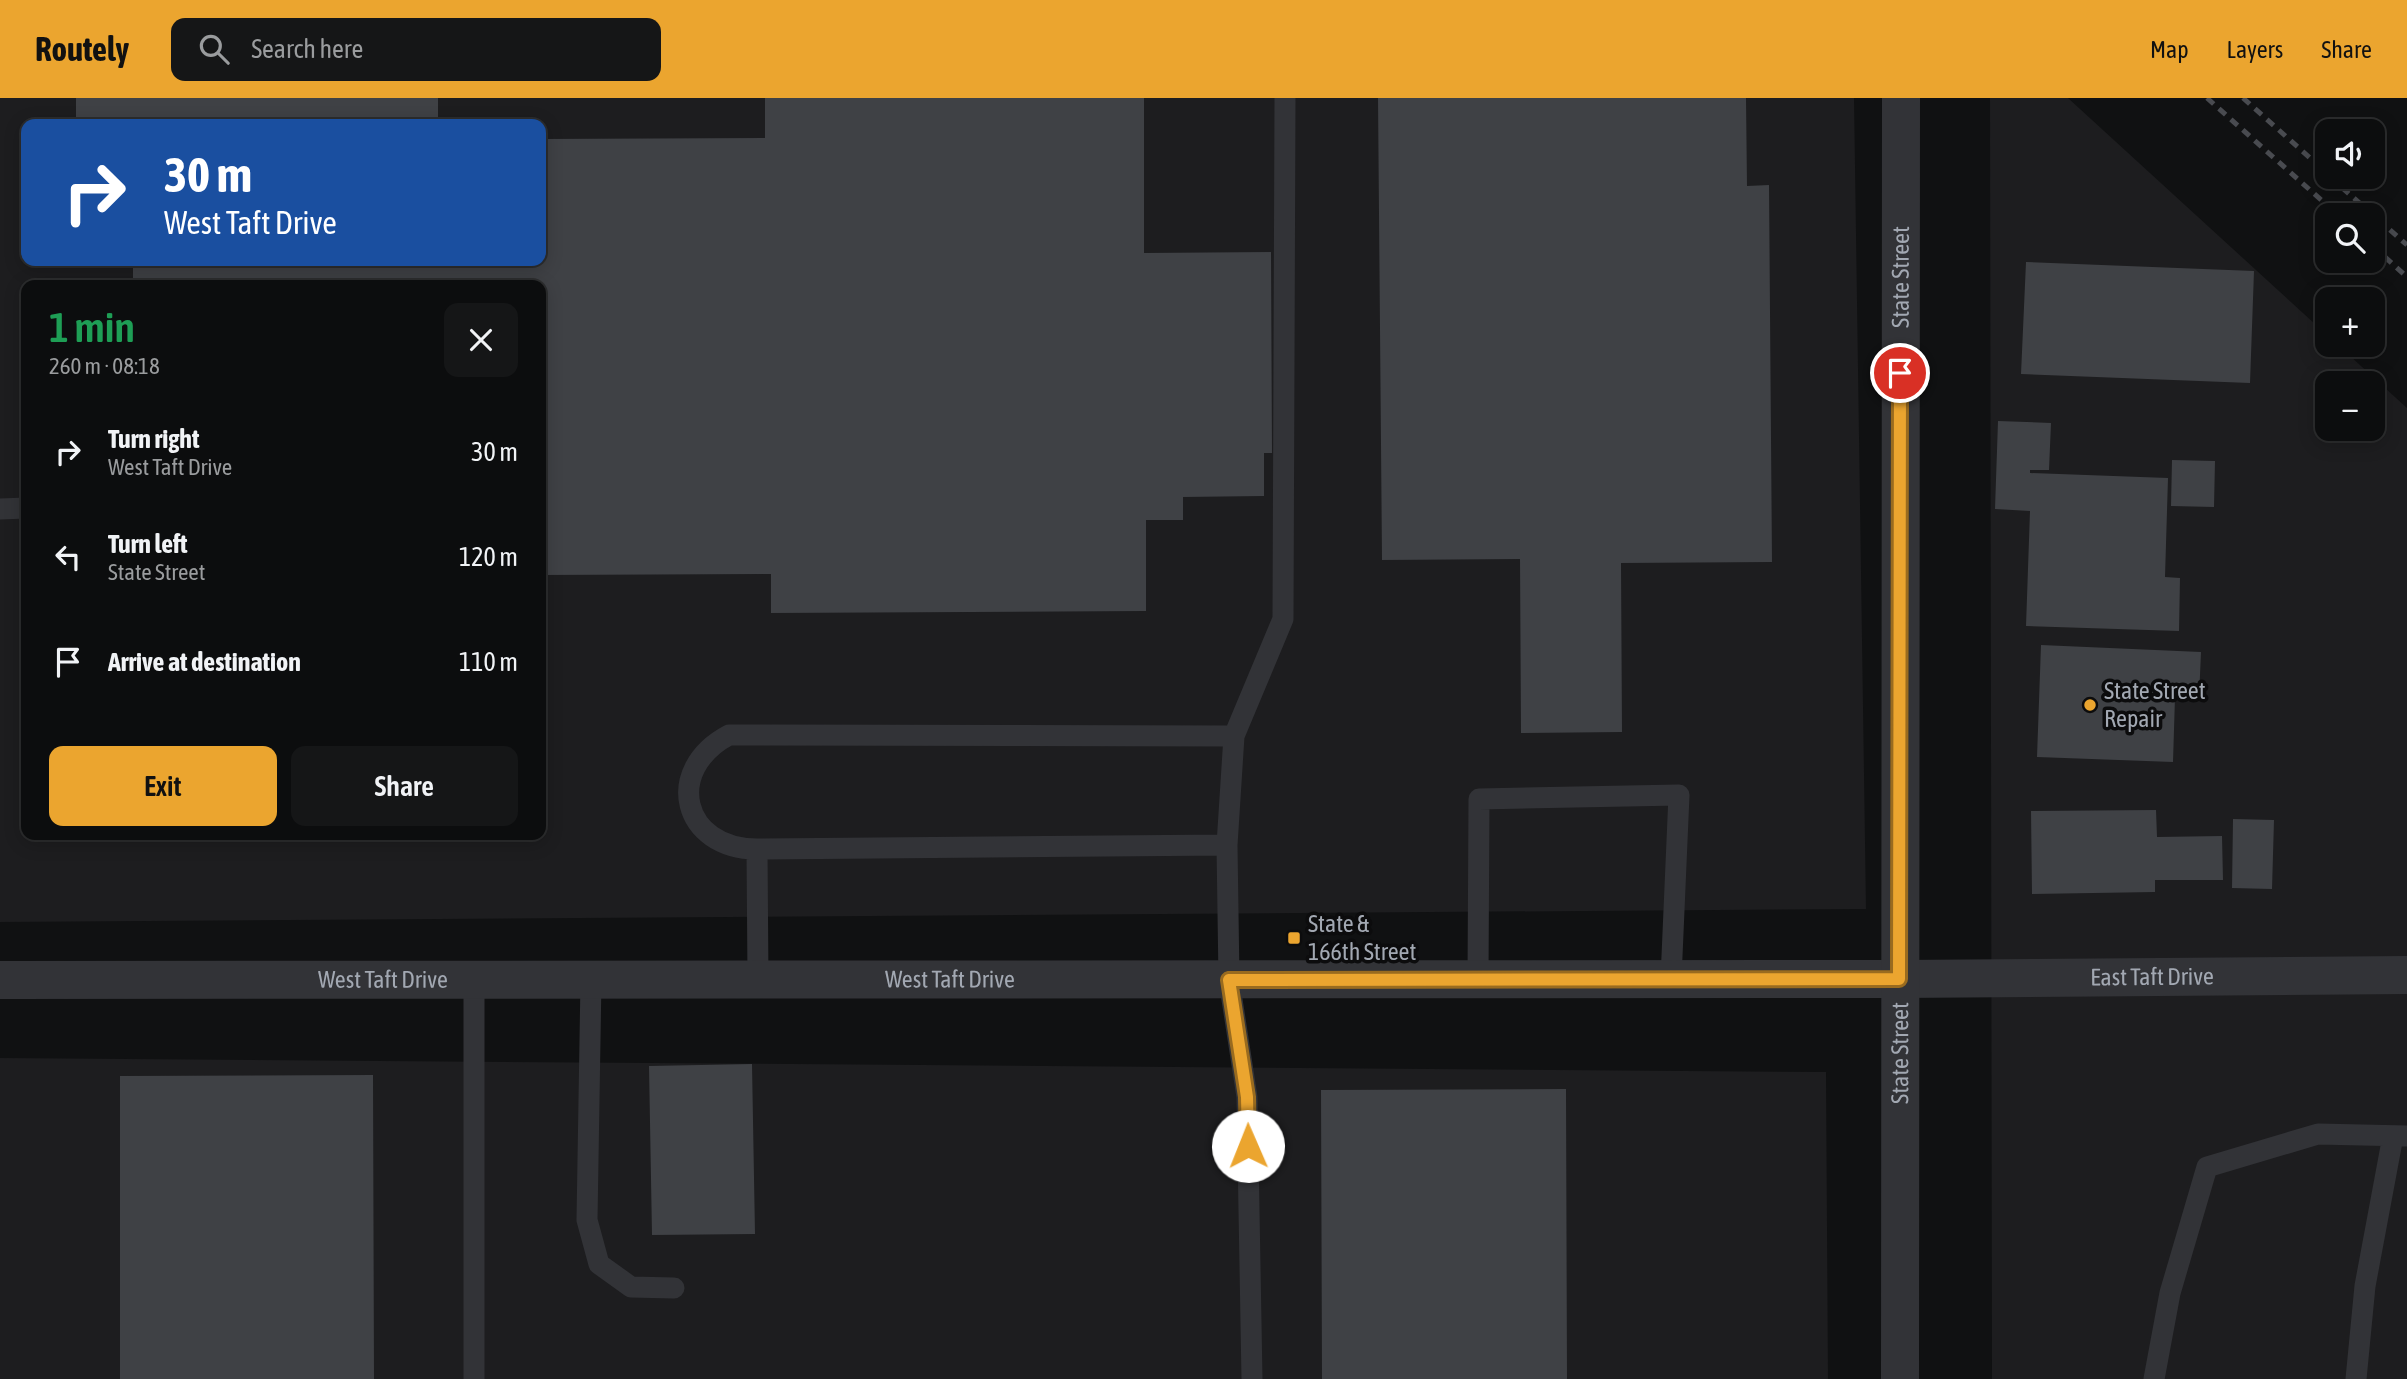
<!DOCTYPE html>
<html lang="en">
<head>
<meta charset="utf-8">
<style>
	body { margin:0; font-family:"Asap Condensed",sans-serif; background:#151617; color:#f1f3f6; height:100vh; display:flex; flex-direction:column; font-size:26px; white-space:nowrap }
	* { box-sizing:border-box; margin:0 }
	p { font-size:23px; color:#9a9c9e }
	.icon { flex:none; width:38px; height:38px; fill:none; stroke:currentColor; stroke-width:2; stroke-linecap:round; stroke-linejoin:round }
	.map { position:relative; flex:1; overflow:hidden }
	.panel { position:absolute; left:21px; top:182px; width:525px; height:560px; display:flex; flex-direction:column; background:#0c0d0e; border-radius:14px; box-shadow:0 4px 18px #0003,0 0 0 2px #2c2d2e }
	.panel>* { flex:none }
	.guide { position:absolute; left:21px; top:21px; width:525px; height:147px; border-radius:14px; box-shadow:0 4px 18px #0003,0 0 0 2px #2c2d2e; background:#1a4fa0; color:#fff; overflow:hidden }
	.fabs { position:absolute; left:2315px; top:21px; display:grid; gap:14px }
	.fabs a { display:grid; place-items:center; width:70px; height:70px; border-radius:14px; background:#0c0d0e; box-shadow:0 4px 18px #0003,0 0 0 2px #2c2d2e; font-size:35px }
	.pin { position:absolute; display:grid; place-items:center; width:60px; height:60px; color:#fff; margin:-30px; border:4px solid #fff; border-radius:50%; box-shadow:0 2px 7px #0007 }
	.me { position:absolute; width:77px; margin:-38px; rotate:359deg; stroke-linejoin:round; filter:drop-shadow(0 0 5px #0008) }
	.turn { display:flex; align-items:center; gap:24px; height:147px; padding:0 28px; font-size:32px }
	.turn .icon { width:91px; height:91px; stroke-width:2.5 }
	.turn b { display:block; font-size:49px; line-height:60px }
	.round { display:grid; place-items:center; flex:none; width:74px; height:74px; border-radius:14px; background:#151617 }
	.overview { display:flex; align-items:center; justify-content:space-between; height:119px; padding:0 28px }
	h1 { font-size:42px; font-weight:600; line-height:52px; color:#1e9e55 }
	.button { display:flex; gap:14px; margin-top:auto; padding:14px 28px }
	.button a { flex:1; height:80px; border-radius:14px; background:#eba52f; color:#111; font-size:28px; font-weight:600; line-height:80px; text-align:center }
	.button a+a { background:#151617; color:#f1f3f6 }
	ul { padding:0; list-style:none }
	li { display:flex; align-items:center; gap:21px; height:105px; padding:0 28px }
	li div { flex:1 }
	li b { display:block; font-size:26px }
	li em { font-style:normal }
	header { display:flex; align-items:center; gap:42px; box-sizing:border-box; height:98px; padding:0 35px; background:#eba52f; color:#111 }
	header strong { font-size:33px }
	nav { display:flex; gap:38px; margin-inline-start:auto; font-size:24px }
	.search { width:490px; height:63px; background:#151617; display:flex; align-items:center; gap:18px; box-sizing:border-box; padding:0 24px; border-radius:14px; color:#9a9c9e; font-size:26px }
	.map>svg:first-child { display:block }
</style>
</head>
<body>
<header>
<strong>Routely</strong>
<div class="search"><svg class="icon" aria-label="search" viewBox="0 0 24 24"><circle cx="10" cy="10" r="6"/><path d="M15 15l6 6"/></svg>Search here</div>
<nav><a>Map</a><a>Layers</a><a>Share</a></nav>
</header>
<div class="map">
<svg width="2407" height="1281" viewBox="0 0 2407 1281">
	<rect width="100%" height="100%" fill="#101112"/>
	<path fill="#1d1d1f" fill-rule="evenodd" d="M0,0H1854L1866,811L0,824ZM26,26H541V163H26ZM26,187H541V737H26Z
		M1990,0H2068L2327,237L2328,247H2338L2407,310V1281H1992ZM2328,285H2373V331H2328Z
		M0,960L1826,974L1828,1281H0Z"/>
	<path fill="#3f4145" d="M76,0H438V26H76Z
		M765,0H1144V155L1271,154L1272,355H1264V398L1183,399V422H1146V513L771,515V476L541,477V187H133V163H541V41L765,40Z
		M1378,0H1746L1747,88L1769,87L1772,464L1621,465L1622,634L1521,635L1520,461L1382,462Z
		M2026,164L2254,173L2250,285L2021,276Z
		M1998,323L2051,325L2049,372H2030V375L2168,380L2165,479L2180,480L2179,533L2026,528L2030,413L1995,411Z
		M2172,362L2215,363L2214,409L2171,408Z
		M2041,547L2201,554L2199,600L2175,599L2173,664L2037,659Z
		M2156,712L2157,739L2222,738L2223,782H2155V794L2032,796L2031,713Z
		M2233,721L2274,722L2272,791L2232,790Z
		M752,966L755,1136L652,1137L649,968Z
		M373,977L374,1281H120V978Z
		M1566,991L1567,1281H1322L1321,992Z"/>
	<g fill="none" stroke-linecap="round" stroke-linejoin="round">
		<path stroke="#323337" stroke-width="21" d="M0,411L26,410
			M1234,638L1283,521L1285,0
			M757,751C682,751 663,672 729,637L1234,638L1227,747
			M1478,881L1479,701L1679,697L1671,881
			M474,882V1281
			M591,882L587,1122L599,1166L631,1189L674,1190
			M758,882L757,751L1227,747L1229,882L1247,999L1252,1281
			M2154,1281L2170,1195L2207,1069L2318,1036L2407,1038
			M2356,1281L2365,1188L2393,1038"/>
		<path stroke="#323337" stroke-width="38" id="s1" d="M0,882L1899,881L2407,877"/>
		<path stroke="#323337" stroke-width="38" id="s2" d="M1900,1281L1901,0"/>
		<path stroke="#494b50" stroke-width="5" stroke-dasharray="9 7" stroke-linecap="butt" d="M2207,0L2338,117
			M2243,0L2328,76
			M2330,79L2407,147
			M2373,148L2407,179"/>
	</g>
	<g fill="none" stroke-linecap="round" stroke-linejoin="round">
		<g stroke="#996b1f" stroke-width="18">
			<path id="route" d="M1248,1048L1247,999L1229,882L1899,881L1900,275"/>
		</g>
		<use href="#route" stroke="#eba52f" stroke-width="12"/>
	</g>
	<g fill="#eba52f" stroke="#0c0c0d" stroke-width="2.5">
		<circle cx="2090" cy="607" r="7"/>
		<rect x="1287" y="833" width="14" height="14" rx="3.5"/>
	</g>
	<g text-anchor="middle" stroke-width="7" stroke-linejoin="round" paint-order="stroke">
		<g font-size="24" fill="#a2a8b2" stroke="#0c0c0d">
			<text dy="8" stroke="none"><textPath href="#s2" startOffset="1102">State Street</textPath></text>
			<text dy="8" stroke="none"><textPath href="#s1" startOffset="2152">East Taft Drive</textPath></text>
			<text dy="8" stroke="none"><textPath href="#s1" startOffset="383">West Taft Drive</textPath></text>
			<text dy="8" stroke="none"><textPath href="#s1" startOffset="950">West Taft Drive</textPath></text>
			<text dy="8" stroke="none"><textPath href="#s2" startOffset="326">State Street</textPath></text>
		</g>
		<g font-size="24" fill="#a2a8b2" stroke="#0c0c0d" text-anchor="start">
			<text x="2104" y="601">State Street<tspan x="2104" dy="28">Repair</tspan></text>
			<text x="1308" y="834">State &amp;<tspan x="1308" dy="28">166th Street</tspan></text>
		</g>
	</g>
</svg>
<div class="fabs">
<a><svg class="icon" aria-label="sound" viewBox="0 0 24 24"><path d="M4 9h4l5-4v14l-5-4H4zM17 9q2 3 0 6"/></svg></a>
<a><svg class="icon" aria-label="search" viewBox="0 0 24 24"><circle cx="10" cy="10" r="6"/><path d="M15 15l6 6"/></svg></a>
<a>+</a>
<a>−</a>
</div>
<div class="pin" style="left:1900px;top:275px;background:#d93025"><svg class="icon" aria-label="arrive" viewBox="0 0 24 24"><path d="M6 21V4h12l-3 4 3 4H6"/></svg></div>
<svg class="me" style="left:1248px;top:1048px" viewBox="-20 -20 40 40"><circle r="19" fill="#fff"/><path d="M0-13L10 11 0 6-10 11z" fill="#eba52f"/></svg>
<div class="guide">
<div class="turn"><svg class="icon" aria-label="right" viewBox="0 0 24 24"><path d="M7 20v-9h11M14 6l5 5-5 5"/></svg><div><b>30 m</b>West Taft Drive</div></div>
</div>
<section class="panel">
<div class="overview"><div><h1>1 min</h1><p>260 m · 08:18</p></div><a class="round"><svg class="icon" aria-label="close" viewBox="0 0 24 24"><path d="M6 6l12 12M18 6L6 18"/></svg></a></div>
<ul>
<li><svg class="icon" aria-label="right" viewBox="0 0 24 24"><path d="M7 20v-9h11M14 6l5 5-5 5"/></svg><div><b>Turn right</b><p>West Taft Drive</p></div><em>30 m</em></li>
<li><svg class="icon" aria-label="left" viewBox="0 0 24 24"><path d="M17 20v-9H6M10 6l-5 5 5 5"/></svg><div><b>Turn left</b><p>State Street</p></div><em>120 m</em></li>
<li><svg class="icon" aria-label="arrive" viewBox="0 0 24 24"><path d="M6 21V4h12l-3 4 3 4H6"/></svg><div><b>Arrive at destination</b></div><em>110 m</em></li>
</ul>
<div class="button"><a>Exit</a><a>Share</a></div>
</section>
</div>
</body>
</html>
